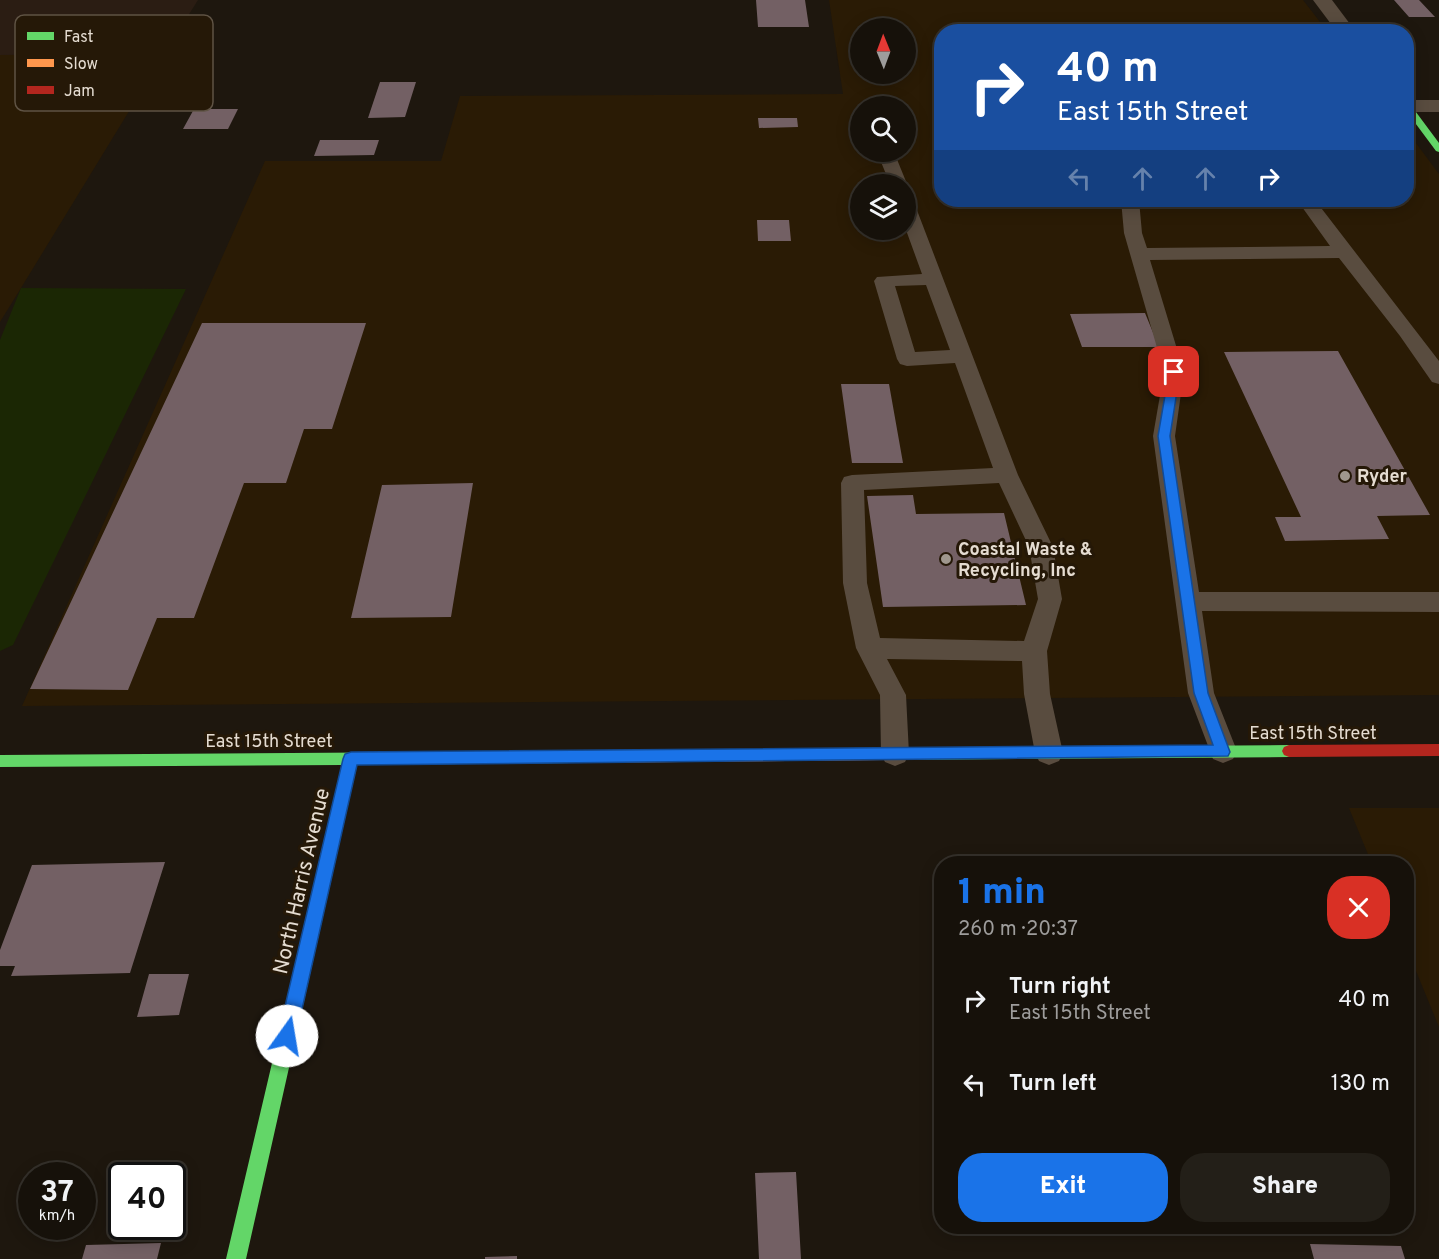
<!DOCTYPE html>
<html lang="en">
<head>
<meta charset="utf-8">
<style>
	body { margin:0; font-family:Overpass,sans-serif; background:#231f18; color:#f1f3f6; height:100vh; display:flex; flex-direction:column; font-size:22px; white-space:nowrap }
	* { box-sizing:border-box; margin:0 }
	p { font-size:20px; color:#9e9d9c }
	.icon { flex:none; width:33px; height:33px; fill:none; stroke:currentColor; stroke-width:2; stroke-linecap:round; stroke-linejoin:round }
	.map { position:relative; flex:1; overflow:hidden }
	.panel { position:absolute; left:934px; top:856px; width:480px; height:378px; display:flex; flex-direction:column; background:#16110a; border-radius:24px; box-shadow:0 3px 15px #0003,0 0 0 2px #35312b }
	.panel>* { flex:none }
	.top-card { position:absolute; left:934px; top:24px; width:480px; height:183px; border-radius:24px; box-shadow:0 3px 15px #0003,0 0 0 2px #35312b; background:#1a4fa0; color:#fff; overflow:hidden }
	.needle { width:39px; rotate:359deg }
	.controls { position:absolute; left:850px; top:18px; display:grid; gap:12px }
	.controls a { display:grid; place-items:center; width:66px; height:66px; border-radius:50%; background:#16110a; box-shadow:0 3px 15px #0003,0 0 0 2px #35312b; font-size:30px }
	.speed { position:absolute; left:18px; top:1162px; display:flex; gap:12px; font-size:30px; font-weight:700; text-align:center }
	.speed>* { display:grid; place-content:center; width:78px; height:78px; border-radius:50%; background:#16110a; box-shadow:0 3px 15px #0003,0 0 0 2px #35312b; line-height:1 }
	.speed small { font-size:15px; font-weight:400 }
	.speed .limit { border:3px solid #111; border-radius:9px; background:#fff; color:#111 }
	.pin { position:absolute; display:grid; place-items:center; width:51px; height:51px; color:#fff; margin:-26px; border-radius:12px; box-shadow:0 3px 9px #0006 }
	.me { position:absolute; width:66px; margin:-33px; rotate:13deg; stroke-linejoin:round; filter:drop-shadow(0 0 4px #0008) }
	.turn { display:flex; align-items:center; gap:21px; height:126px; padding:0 24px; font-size:27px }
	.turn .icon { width:78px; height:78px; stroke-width:2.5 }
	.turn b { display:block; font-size:42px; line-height:51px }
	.lanes { display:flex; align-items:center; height:57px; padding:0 24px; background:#0003; justify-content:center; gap:30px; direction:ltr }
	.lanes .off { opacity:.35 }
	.round { display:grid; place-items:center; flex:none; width:63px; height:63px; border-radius:24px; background:#231f18 }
	.head { display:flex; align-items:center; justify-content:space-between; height:102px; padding:0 24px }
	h1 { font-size:36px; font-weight:800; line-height:45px; color:#1a73e8 }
	.action { display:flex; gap:12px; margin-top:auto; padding:12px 24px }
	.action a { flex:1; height:69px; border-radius:24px; background:#1a73e8; color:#fff; font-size:24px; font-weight:800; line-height:69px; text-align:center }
	.action a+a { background:#231f18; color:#f1f3f6 }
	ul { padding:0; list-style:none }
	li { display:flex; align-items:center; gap:18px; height:84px; padding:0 24px }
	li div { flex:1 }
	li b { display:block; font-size:22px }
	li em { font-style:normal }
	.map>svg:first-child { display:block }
</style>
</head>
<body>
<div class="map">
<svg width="1439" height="1259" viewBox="0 0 1439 1259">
	<rect width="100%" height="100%" fill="#1e170e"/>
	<path fill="#2a1b05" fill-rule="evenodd" d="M829,0H1303L1327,31L942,32V200H1407V131L1439,174V695L22,706L265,161H441L460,96L843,94ZM861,28H906V74H861ZM861,106H906V152H861ZM861,184H906V230H861Z
		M164,54L21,288L0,322V55Z
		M1349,808H1439V1027L1407,949V864H1372Z"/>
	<path fill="#2b1d13" d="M0,0H198L164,54L0,55Z"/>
	<path fill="#1b2704" d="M21,288L186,289L13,645L0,651V340Z"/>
	<path fill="#736064" d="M756,0H805L809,27H758Z
		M1394,0H1419L1435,17H1409Z
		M1286,25L1291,32H1209L1205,26Z
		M380,82H416L405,117L368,118Z
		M194,109H238L228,129H183Z
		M758,118H797L798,127L759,128Z
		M320,140H379L374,155L314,156Z
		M757,220H789L791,241H758Z
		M1145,313L1159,347H1082L1070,314Z
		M202,323H366L332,429H304L286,483H244L194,618H157L128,690L30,689Z
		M1338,351L1430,515L1377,516L1389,539L1285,541L1275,517H1301L1224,352Z
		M841,384H889L903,463H852Z
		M473,483L451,617L351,618L382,485Z
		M913,495L916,514L1004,513L1026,605L883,607L867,496Z
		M165,862L130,973L11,976L15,966H0V950L32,865Z
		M149,974H189L179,1015L137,1017Z
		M796,1172L801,1259H759L755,1173Z
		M161,1243L157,1259H82L86,1245Z
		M1310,1244L1401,1246L1405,1259H1314Z
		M517,1256V1259H485V1257Z"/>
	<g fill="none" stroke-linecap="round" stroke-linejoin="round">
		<path fill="#594c3f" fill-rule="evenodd" d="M877,152H894L907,184L906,185L890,184Z
			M906,200L912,201L915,205L1018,475L1053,547L1062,599L1047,651L1050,694L1063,753L1059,761L1049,765L1039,761L1035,753L1024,694L1022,661L887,659L906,695L909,754L905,762L895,766L885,762L881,754L880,695L856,648L843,583L841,483L844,477L852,475L993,468L955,363L907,366L900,364L897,359L874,281L877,277L922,274L906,230ZM926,285L950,350L915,352L895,286ZM999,483L1029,547L1038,599L1024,641L880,638L867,583L864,490Z
			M1121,200H1139L1142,233L1147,248L1330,246L1297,200H1315L1439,361V384L1432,382L1400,336L1339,258L1150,260L1184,372L1175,436L1199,592H1439V612L1202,611L1214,693L1237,751L1233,759L1223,763L1213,759L1188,693L1153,436L1164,372L1124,233Z"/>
		<path fill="#594c3f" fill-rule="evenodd" d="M1313,0H1332L1356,32H1337Z
			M1407,100H1439V112H1407Z"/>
		<path fill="#63d668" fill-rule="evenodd" d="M1407,103L1410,104L1439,143V152L1436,151L1407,112Z
			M1289,745L1294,747L1296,751L1294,755L1289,757L887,760L882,758L880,754L882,750L887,748Z
			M572,751L577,753L579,757L577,761L572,763L357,765L246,1259H226L342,765L0,767V755Z"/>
		<path fill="#ff974d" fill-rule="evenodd" d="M887,748L892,750L894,754L892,758L887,760L572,763L567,761L565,757L567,753L572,751Z"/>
		<path fill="#b3261e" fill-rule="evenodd" d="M1439,744V756L1289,757L1284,755L1282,751L1284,747L1289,745Z"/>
	</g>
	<path fill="#1a73e8" stroke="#114b97" stroke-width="1.5" d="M1174,369L1180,372L1170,436L1208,693L1230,752L1228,756L357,765L296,1036L293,1042L287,1044L281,1042L278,1036L343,759L345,754L351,752L1213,745L1194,693L1158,436L1169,372Z"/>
	<g fill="#9f978d" stroke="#251807" stroke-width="2">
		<circle cx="1345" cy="476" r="6"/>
		<circle cx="946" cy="559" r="6"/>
	</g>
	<g text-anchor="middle" stroke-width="6" stroke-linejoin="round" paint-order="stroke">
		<g font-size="18" font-weight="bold" fill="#e5dcd1" stroke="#251807" text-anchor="start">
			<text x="1357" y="482">Ryder</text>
			<text x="958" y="555">Coastal Waste &amp;<tspan x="958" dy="21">Recycling, Inc</tspan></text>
		</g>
		<g font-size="18" fill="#e5dcd1" stroke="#251807">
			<text x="1313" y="739">East 15th Street</text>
			<text x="269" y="747">East 15th Street</text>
		</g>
		<g font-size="21" fill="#e5dcd1" stroke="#251807">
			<text transform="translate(301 881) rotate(-77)" y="7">North Harris Avenue</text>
		</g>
	</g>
	<rect x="15" y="15" width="198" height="96" rx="9" fill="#251807" stroke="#5f5344" stroke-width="1.5"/>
	<rect x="27" y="32" width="27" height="8" fill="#63d668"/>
	<rect x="27" y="59" width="27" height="8" fill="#ff974d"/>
	<rect x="27" y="86" width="27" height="8" fill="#b3261e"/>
	<g font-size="16" fill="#e5dcd1">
		<text x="64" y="42">Fast</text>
		<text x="64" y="69">Slow</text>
		<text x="64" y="96">Jam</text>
	</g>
</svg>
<div class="controls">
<a><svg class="needle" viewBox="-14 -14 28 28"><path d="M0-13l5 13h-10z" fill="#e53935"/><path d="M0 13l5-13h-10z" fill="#9e9d9c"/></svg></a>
<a><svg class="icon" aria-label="search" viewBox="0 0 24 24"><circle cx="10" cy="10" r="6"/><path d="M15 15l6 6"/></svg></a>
<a><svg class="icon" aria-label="layers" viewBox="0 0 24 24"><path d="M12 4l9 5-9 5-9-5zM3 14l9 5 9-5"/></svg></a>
</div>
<div class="speed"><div>37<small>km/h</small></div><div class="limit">40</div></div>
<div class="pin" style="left:1174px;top:372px;background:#d93025"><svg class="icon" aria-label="arrive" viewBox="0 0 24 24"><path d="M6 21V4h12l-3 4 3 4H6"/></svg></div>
<svg class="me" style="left:287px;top:1036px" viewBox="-20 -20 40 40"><circle r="19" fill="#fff"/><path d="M0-13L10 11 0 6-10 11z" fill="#1a73e8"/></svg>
<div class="top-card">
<div class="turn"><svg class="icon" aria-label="right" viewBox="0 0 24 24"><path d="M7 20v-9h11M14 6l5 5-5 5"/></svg><div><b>40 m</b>East 15th Street</div></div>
<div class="lanes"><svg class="icon off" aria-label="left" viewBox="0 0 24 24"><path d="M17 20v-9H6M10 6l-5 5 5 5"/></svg><svg class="icon off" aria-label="ahead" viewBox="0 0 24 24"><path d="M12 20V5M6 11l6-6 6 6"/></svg><svg class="icon off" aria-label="ahead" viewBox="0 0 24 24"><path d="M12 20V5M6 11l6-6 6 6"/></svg><svg class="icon" aria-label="right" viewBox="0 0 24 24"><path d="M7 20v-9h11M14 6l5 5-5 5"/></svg></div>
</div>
<section class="panel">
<div class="head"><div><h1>1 min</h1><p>260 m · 20:37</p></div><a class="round" style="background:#d93025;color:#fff"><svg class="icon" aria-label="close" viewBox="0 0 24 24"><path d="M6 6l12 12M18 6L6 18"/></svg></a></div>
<ul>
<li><svg class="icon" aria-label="right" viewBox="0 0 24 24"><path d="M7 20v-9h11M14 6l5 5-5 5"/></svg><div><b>Turn right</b><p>East 15th Street</p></div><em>40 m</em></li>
<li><svg class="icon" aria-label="left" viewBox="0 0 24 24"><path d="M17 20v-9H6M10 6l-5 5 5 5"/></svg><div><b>Turn left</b></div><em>130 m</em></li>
</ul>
<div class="action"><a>Exit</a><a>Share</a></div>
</section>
</div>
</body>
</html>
